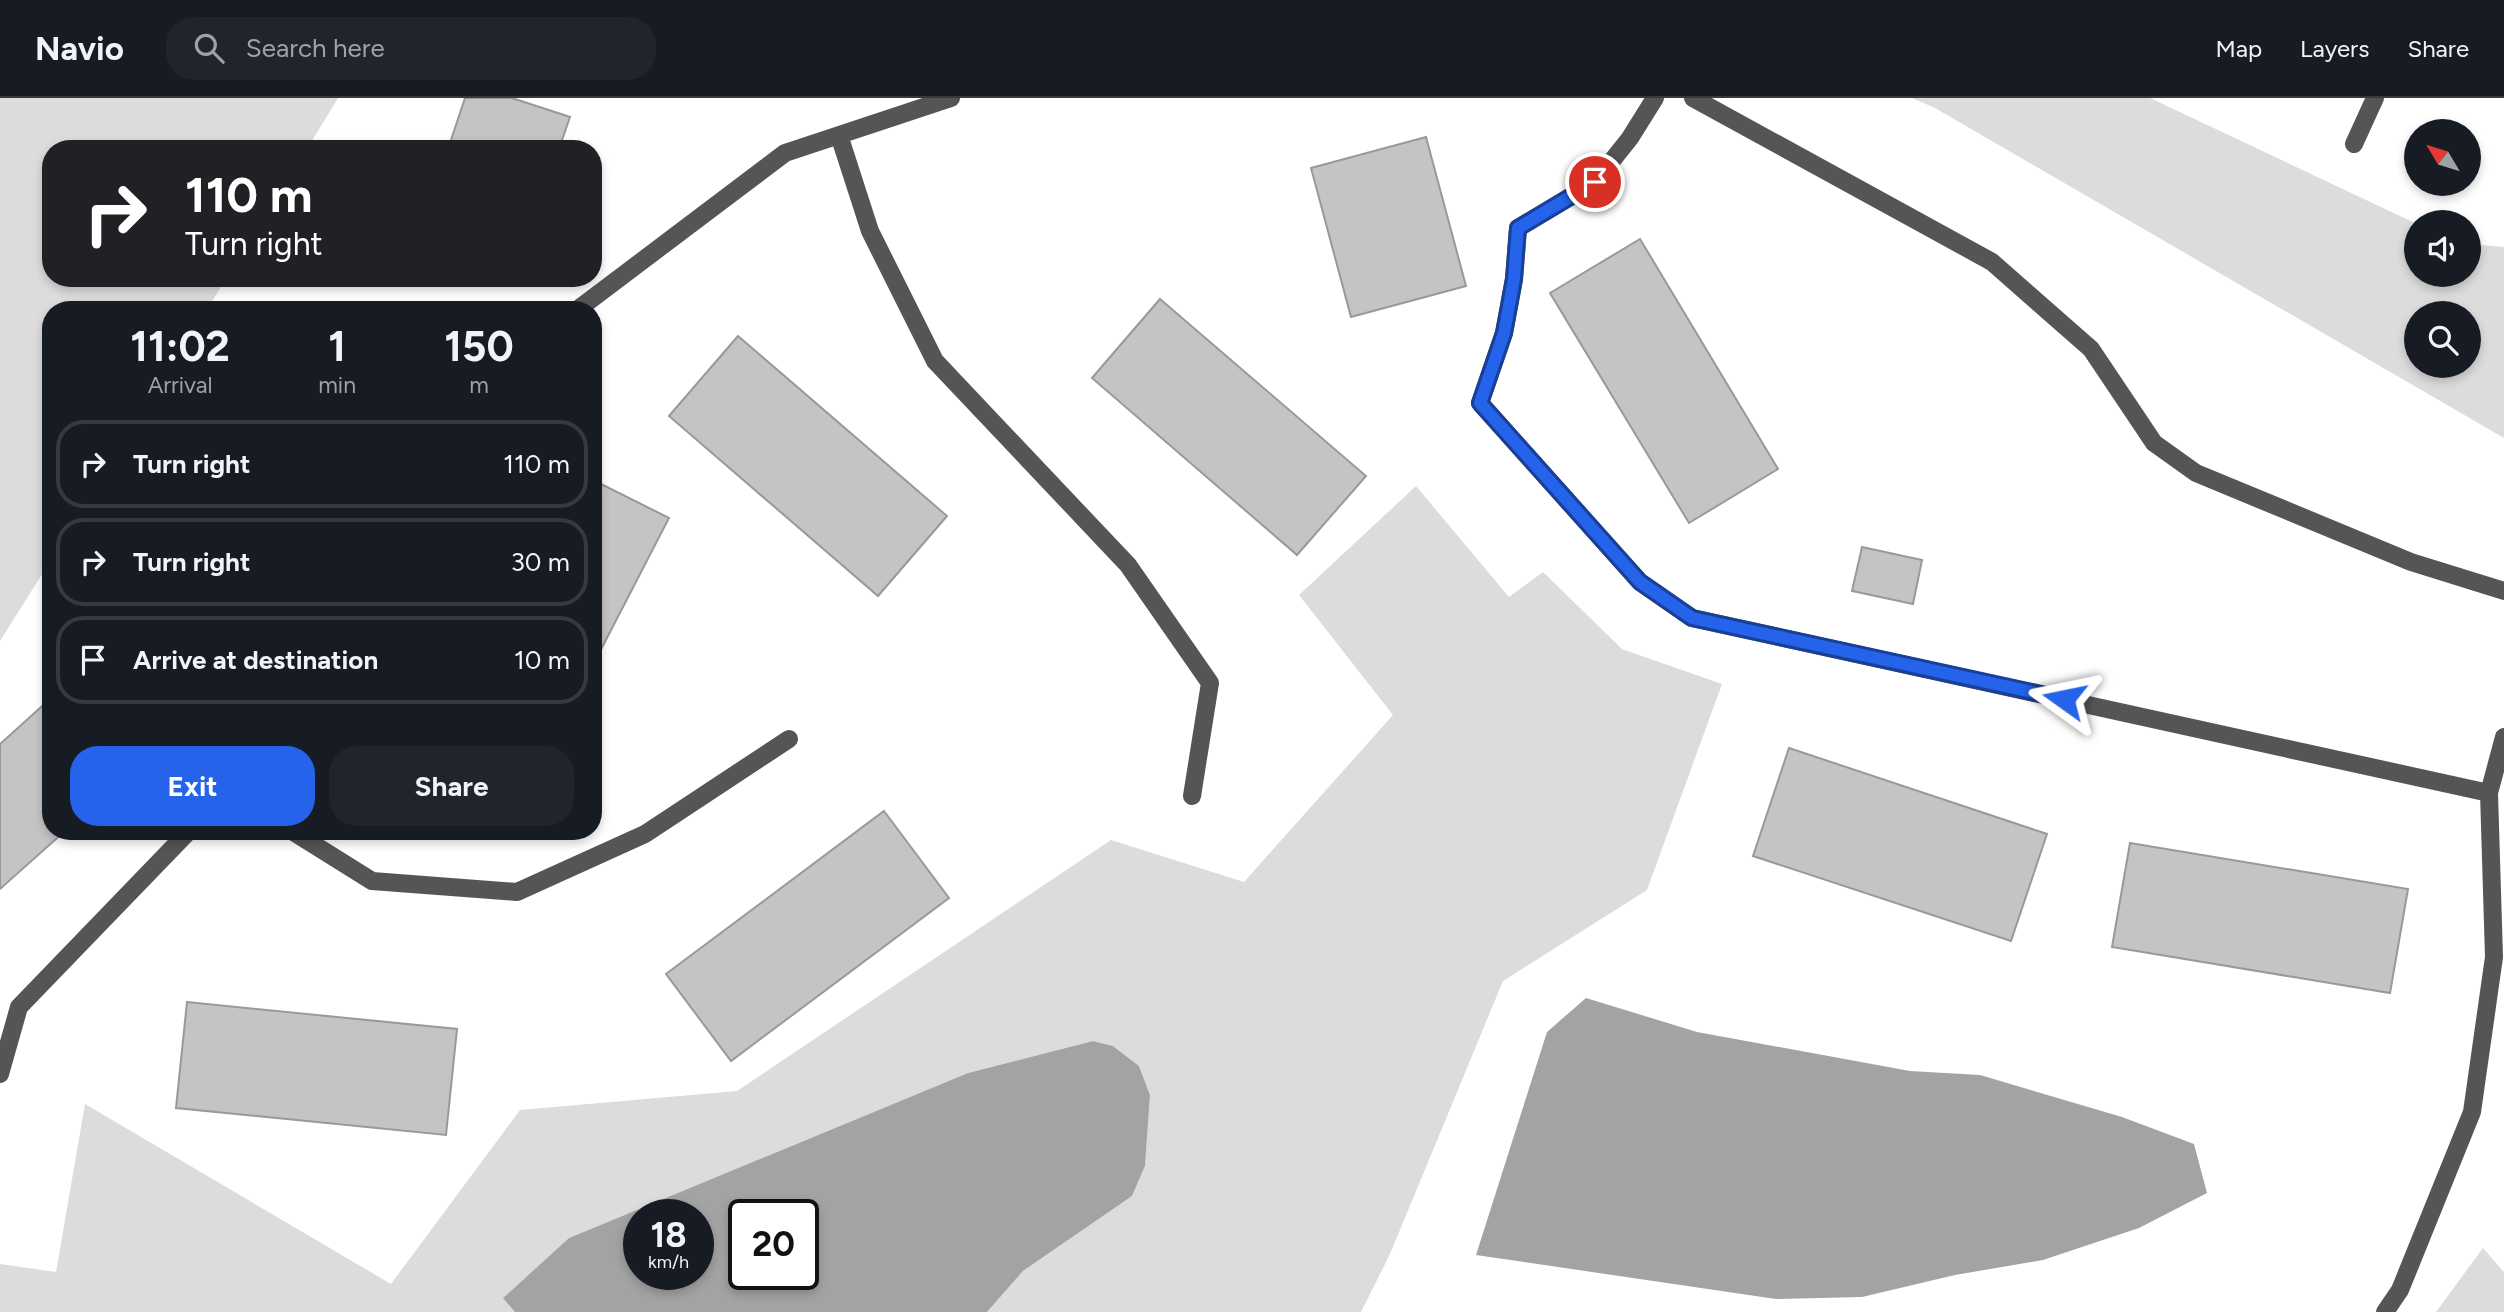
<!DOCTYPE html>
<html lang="en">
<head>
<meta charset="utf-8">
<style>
	body { margin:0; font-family:Figtree,sans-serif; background:#20242c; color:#f1f3f6; height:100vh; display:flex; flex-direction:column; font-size:26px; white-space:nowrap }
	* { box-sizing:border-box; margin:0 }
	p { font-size:23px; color:#9ea1a6 }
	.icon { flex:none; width:38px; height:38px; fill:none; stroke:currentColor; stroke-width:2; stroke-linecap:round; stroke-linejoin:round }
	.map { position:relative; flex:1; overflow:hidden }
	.side { position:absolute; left:42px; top:203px; width:560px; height:539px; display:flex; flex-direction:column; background:#171b24; border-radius:28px; box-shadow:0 4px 10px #0003 }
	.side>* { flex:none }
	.guide { position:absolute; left:42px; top:42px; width:560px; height:147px; border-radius:28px; box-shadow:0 4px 10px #0003; background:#202124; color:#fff; overflow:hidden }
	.needle { width:46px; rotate:308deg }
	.tools { position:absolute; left:2404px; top:21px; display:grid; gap:14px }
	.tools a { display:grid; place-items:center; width:77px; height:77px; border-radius:50%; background:#171b24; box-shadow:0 4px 10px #0003; font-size:35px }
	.speed { position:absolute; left:623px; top:1101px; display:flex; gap:14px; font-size:35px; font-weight:700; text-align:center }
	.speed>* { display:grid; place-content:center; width:91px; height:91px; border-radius:50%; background:#171b24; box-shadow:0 4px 10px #0003; line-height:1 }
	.speed small { font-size:18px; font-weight:400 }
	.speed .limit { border:4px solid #111; border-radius:10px; background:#fff; color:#111 }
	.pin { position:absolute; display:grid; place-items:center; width:60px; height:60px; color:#fff; margin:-30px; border:4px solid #fff; border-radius:50%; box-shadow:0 2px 7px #0007 }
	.me { position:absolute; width:77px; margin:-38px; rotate:282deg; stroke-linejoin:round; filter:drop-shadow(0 0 5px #0008) }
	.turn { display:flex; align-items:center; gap:24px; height:147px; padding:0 28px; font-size:32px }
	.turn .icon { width:91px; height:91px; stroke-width:2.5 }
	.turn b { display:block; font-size:49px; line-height:60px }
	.eta { display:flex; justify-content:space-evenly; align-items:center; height:119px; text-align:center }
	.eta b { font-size:42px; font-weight:700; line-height:49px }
	.action { display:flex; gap:14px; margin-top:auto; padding:14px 28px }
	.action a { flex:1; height:80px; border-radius:28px; background:#2563eb; color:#fff; font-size:28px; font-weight:700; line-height:80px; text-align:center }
	.action a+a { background:#20242c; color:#f1f3f6 }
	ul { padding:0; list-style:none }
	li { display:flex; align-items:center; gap:21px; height:88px; margin:0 14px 10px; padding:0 14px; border:4px solid #363941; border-radius:28px }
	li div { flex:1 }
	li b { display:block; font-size:26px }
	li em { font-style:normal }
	header { display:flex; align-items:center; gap:42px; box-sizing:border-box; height:98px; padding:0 35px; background:#171b24; border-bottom:2px solid #363941 }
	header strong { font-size:33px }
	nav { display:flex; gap:38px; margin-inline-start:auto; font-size:24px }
	.search { width:490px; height:63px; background:#20242c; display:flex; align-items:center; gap:18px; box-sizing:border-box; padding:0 24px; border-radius:28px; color:#9ea1a6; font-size:26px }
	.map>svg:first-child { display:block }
</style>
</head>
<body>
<header>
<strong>Navio</strong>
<div class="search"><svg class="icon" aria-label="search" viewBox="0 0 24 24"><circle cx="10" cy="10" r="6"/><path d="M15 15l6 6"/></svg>Search here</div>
<nav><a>Map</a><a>Layers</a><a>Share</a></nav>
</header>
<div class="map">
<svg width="2504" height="1214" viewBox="0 0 2504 1214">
	<rect width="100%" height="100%" fill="#fff"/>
	<path fill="#dcdcdc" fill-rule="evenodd" d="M0,0H338L307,51H51V180H226L207,212H51V462L0,543Z
		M1912,0H2150L2417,126V177H2469V146L2504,149V340L1935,10ZM2417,215H2469V268H2417Z
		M1416,388L1509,499L1543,474L1622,551L1722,586L1647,792L1503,883L1390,1156L1361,1214H987L1023,1173L1132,1098L1145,1068L1150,997L1139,968L1113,948L1093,943L968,975L569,1140L504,1199L515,1214H0V1166L56,1174L85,1006L391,1186L520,1012L737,993L1111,742L1244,784L1393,617L1299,497Z
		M2483,1150L2504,1174V1214H2436Z"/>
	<path fill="#a3a3a3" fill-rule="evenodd" d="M1586,900L1697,934L1910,973L1980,977L2122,1019L2194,1046L2207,1095L2139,1130L2043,1162L1955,1177L1862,1199L1776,1201L1476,1157L1547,934Z
		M1093,943L1113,948L1139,968L1150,997L1145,1068L1132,1098L1023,1173L987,1214H515L503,1200L569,1140L968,975ZM639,1116H698V1176H639ZM744,1116H803V1176H744Z"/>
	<path fill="#c4c4c4" stroke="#999" stroke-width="2" d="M465,0H512L570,19L559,51H448Z
		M1426,39L1466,188L1351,219L1311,70Z
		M1640,141L1778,371L1689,425L1550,195Z
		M1160,201L1366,378L1297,457L1092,280Z
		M738,238L947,418L878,498L669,318Z
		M593,382L669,420L593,567Z
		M1862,449L1922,462L1913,506L1852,493Z
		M51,600V733H65L0,791V646Z
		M1789,650L2047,736L2011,843L1753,758Z
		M884,713L949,800L731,963L666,876Z
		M2130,745L2408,791L2390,895L2112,849Z
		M187,904L457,931L446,1037L176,1010Z"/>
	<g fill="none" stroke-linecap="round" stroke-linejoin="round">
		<path stroke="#555" stroke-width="18" d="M1655,0L1630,40L1595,84L1518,130L1514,181L1504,235L1480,305L1640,484L1692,520L2489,695L2504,639
			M1693,0L1992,164L2091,251L2154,345L2196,375L2411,464L2504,493
			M839,37L870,133L935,263L1128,467L1210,585L1192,698
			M2354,46L2375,0
			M577,212L785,55L951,0
			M292,733L372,783L517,794L645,736L789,641
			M0,976L19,909L189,733
			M2385,1214L2400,1192L2472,1014L2494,859L2489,695"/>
	</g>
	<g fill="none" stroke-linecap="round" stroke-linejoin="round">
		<g stroke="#184099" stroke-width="18">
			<path id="route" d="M1595,84L1518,130L1514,181L1504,235L1480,305L1640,484L1692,520L2064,601"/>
		</g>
		<use href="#route" stroke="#2563eb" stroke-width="12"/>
	</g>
</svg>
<div class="tools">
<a><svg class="needle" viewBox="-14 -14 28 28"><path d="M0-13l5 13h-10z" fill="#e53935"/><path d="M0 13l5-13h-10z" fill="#9ea1a6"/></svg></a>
<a><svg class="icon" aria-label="sound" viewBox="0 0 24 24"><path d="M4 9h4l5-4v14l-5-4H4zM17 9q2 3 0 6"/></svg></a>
<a><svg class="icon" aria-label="search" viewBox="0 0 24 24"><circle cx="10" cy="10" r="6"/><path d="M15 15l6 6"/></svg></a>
</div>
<div class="speed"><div>18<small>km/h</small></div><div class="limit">20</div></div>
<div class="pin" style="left:1595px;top:84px;background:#d93025"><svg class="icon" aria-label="arrive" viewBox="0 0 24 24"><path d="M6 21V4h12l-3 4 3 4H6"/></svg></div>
<svg class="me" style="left:2064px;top:601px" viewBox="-20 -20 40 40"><path d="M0-17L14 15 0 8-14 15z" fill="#2563eb" stroke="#fff" stroke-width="4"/></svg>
<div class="guide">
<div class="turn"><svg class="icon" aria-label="right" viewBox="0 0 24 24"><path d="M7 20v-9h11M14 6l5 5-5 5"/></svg><div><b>110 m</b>Turn right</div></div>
</div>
<section class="side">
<div class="eta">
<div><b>11:02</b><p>Arrival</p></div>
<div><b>1</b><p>min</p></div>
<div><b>150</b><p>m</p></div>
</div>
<ul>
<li><svg class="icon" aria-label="right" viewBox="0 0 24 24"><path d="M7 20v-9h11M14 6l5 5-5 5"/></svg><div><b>Turn right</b></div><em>110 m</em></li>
<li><svg class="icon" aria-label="right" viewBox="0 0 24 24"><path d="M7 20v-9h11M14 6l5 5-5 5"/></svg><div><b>Turn right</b></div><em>30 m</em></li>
<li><svg class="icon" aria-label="arrive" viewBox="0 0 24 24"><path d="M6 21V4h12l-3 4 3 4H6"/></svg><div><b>Arrive at destination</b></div><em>10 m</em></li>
</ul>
<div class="action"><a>Exit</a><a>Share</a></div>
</section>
</div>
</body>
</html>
